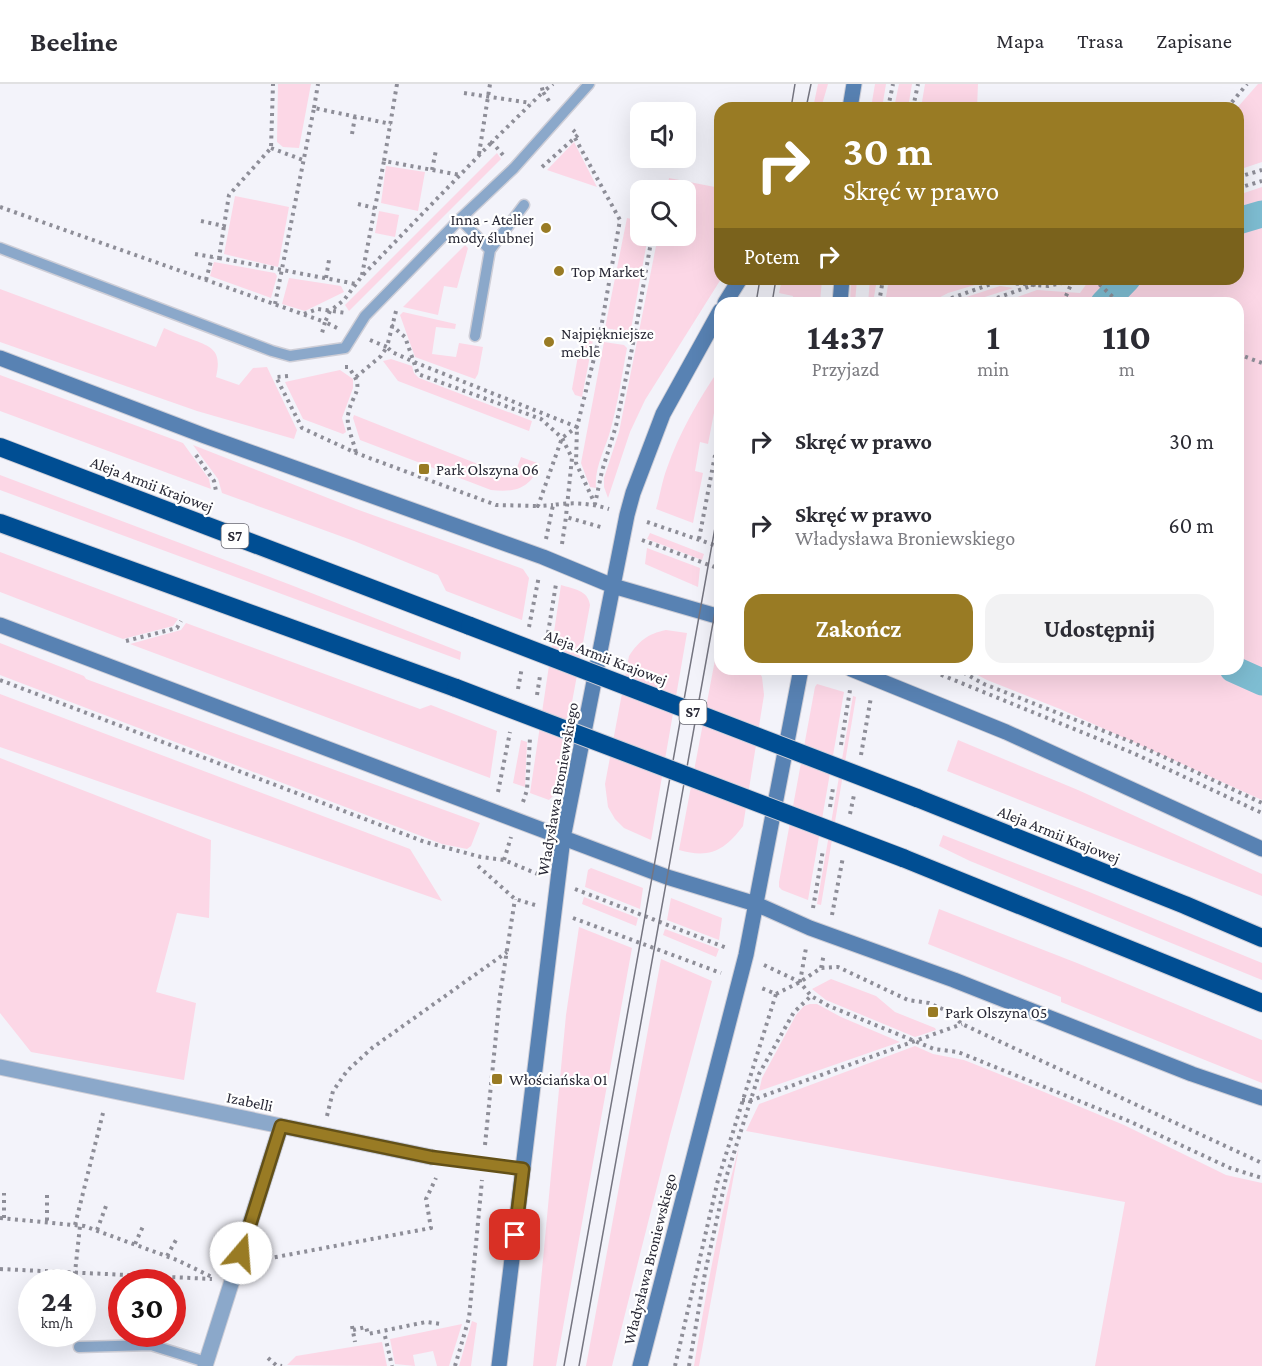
<!DOCTYPE html>
<html lang="pl">
<head>
<meta charset="utf-8">
<style>
	body { margin:0; font-family:"Crimson Pro",serif; background:#f2f2f3; color:#2b2b33; height:100vh; display:flex; flex-direction:column; font-size:22px; white-space:nowrap }
	* { box-sizing:border-box; margin:0 }
	p { font-size:20px; color:#7c7c81 }
	.icon { flex:none; width:33px; height:33px; fill:none; stroke:currentColor; stroke-width:2; stroke-linecap:round; stroke-linejoin:round }
	.map { position:relative; flex:1; overflow:hidden }
	.details { position:absolute; left:714px; top:213px; width:530px; height:378px; display:flex; flex-direction:column; background:#fff; border-radius:18px; box-shadow:0 6px 24px #0002 }
	.details>* { flex:none }
	.top-card { position:absolute; left:714px; top:18px; width:530px; height:183px; border-radius:18px; box-shadow:0 6px 24px #0002; background:#997b24; color:#fff; overflow:hidden }
	.fabs { position:absolute; left:630px; top:18px; display:grid; gap:12px }
	.fabs a { display:grid; place-items:center; width:66px; height:66px; border-radius:12px; background:#fff; box-shadow:0 6px 24px #0002; font-size:30px }
	.speed { position:absolute; left:18px; top:1185px; display:flex; gap:12px; font-size:30px; font-weight:700; text-align:center }
	.speed>* { display:grid; place-content:center; width:78px; height:78px; border-radius:50%; background:#fff; box-shadow:0 6px 24px #0002; line-height:1 }
	.speed small { font-size:15px; font-weight:400 }
	.speed .limit { border:9px solid #d22; background:#fff; color:#111 }
	.pin { position:absolute; display:grid; place-items:center; width:51px; height:51px; color:#fff; margin:-26px; border-radius:12px; box-shadow:0 3px 9px #0006 }
	.me { position:absolute; width:66px; margin:-33px; rotate:18deg; stroke-linejoin:round; filter:drop-shadow(0 0 4px #0008) }
	.turn { display:flex; align-items:center; gap:21px; height:126px; padding:0 30px; font-size:27px }
	.turn .icon { width:78px; height:78px; stroke-width:2.5 }
	.turn b { display:block; font-size:42px; line-height:51px }
	.then { display:flex; align-items:center; height:57px; padding:0 30px; background:#0003; gap:12px; font-size:22px }
	.eta { display:flex; justify-content:space-evenly; align-items:center; height:102px; text-align:center }
	.eta b { font-size:36px; font-weight:700; line-height:42px }
	.cta { display:flex; gap:12px; margin-top:auto; padding:12px 30px }
	.cta a { flex:1; height:69px; border-radius:18px; background:#997b24; color:#fff; font-size:24px; font-weight:700; line-height:69px; text-align:center }
	.cta a+a { background:#f2f2f3; color:#2b2b33 }
	ul { padding:0; list-style:none }
	li { display:flex; align-items:center; gap:18px; height:84px; padding:0 30px }
	li div { flex:1 }
	li b { display:block; font-size:22px }
	li em { font-style:normal }
	header { display:flex; align-items:center; gap:36px; box-sizing:border-box; height:84px; padding:0 30px; background:#fff; border-bottom:2px solid #e1e1e2 }
	header strong { font-size:28px }
	nav { display:flex; gap:33px; margin-inline-start:auto; font-size:21px }
	.map>svg:first-child { display:block }
</style>
</head>
<body>
<header>
<strong>Beeline</strong>
<nav><a>Mapa</a><a>Trasa</a><a>Zapisane</a></nav>
</header>
<div class="map">
<svg width="1262" height="1282" viewBox="0 0 1262 1282">
	<rect width="100%" height="100%" fill="#f3f3fa"/>
	<path fill="#fcd7e6" d="M278,0H311L299,64L283,63L277,58Z
		M818,0H828L821,24H813Z
		M875,0H886L882,24H871Z
		M899,0H912L908,24H894Z
		M925,0H978L977,24H921Z
		M1258,0H1262V78L1238,86L1237,24Z
		M574,58L597,103L547,86Z
		M497,69L501,75L349,227L345,221Z
		M386,82L425,88L418,127L381,119Z
		M669,94L720,104L721,195L645,316L630,348L608,414L604,403V394L619,348L658,152H686V106H667Z
		M1262,103V716L1060,625L987,596L966,585H1238V219H1000L1037,206L1080,209L1090,195H1238V111Z
		M235,112L289,123L278,183L224,170Z
		M379,127L399,131L395,153L375,149Z
		M627,134L640,137V152H648L631,245L627,248L605,244Z
		M465,161L468,164L457,204L444,202L438,231L403,223Z
		M214,178L275,189L277,192L271,214L210,192Z
		M289,194L341,202L344,208L305,227L282,220Z
		M782,195H822L820,219H792L793,212L779,209Z
		M851,195H857L855,219H850Z
		M870,195H877L873,219H868Z
		M889,195H974L988,197L948,209L929,219H885Z
		M1000,202L1013,204L966,219H948Z
		M0,205L156,263L164,244C173,248 182,252 191,255C213,263 222,267 216,293L239,301L253,284L267,283L297,346L294,355L197,327L0,258Z
		M403,228L456,240L455,245L436,243L432,270L456,273L459,259L483,263L478,290L475,295L415,273L400,231Z
		M581,255L593,256L582,313L575,311L572,305Z
		M604,258L624,261L627,264C622,291 618,318 611,344C606,364 594,383 596,404L590,403L581,379Z
		M391,275L412,282L414,289L419,294L532,337L529,347L398,297L383,277Z
		M720,284V298L708,360L700,358L695,387L703,389L693,439L656,425C660,412 662,397 667,384C679,349 699,315 720,284Z
		M340,286L353,295V304L342,334L346,348L343,350L303,335L285,298Z
		M0,291L183,359L209,395L211,405L0,327Z
		M354,331L513,394L521,373L540,380C531,404 516,409 491,406L360,356L353,334Z
		M193,361L356,425L523,485L529,494L522,536L446,507L438,491L354,457L222,409L218,395Z
		M0,391L291,501L461,568L460,576L0,406Z
		M650,449L704,470L702,476L647,455Z
		M647,464L700,484L698,503L645,480Z
		M0,468L178,535L173,542L123,555L0,508Z
		M561,501C574,505 588,506 590,521L555,710L549,716L530,709Z
		M186,539L420,625L431,621L497,647L490,694L130,560L181,546Z
		M666,546L687,549L651,756L624,744L615,735L608,723L605,700L629,572C639,557 647,550 666,546Z
		M0,559L84,592L86,595L480,739L471,762L467,765L442,760L0,591Z
		M718,560H720V585H757L762,593L764,611L743,742C725,766 710,775 679,766Z
		M817,600L844,608L808,816L782,806L779,803V798L815,603Z
		M0,610L410,765L442,817L0,663Z
		M853,612L856,613L821,821L817,820Z
		M521,656L527,658L525,703L513,699Z
		M958,656L1078,706L1262,790V812L947,687Z
		M0,674L211,756L209,834L177,829L156,908L196,919L184,996L31,968L0,929Z
		M943,751L1087,807L1262,879V896L970,777L939,762Z
		M591,784L643,804L640,825L585,803L588,786Z
		M584,813L638,834L636,842L582,820Z
		M671,814L722,834L719,856L667,836Z
		M939,825L1077,879L1262,956V999L1061,918V913L928,860Z
		M579,843L632,864L556,1282H533L566,931Z
		M665,845L719,865L716,873L663,851Z
		M661,875L712,897L670,1051L612,1282H586Z
		M831,895L876,912L895,928L935,944L936,946L915,953L826,916L812,905Z
		M810,920H817L841,933L900,958L759,1007L762,994L796,931L804,922Z
		M915,962L933,970L964,976L1032,1003L1124,1041L1226,1091L1262,1099V1282H1095L1125,1118L746,1047L759,1020Z
		M739,1063L699,1282H694C706,1209 719,1135 739,1063Z
		M472,1237L477,1239L471,1282H459Z
		M462,1240L449,1282H437L433,1267L413,1271L415,1282L395,1280L390,1255Z
		M382,1258L387,1282L287,1281L296,1272Z"/>
	<g fill="none" stroke-linecap="round" stroke-linejoin="round">
		<path stroke="#7ebdd2" stroke-width="27" d="M1238,137L1262,130
			M1104,219L1127,195
			M1233,585L1262,598"/>
		<g stroke="#ceced7" stroke-width="13">
			<path id="service" d="M460,135L490,166L475,252
				M0,164L272,267L290,272L345,264L365,232L460,135L514,84L589,0
				M490,166L524,121
				M431,1073L523,1085
				M79,1263L151,1261L206,1278"/>
		</g>
		<g stroke="#ceced7" stroke-width="17">
			<path id="minor" d="M0,983L281,1042L205,1282
				M281,1042L431,1073"/>
		</g>
		<g stroke="#ceced7" stroke-width="17">
			<path id="secondary" d="M850,24L854,0
				M725,219L740,195
				M840,219L842,195
				M0,274L205,352L543,473L613,502L720,533
				M0,541L667,793L756,820L810,844L954,896L1192,990L1262,1014
				M851,585L1006,648L1262,765
				M499,1282L563,754L627,431L633,409L663,330L720,227
				M640,1282L746,871L801,585"/>
		</g>
		<g stroke="#ceced7" stroke-width="20">
			<path id="motorway" d="M0,363L470,542
				M0,439L456,604
				M917,714L1185,821L1262,854
				M903,774L1262,919"/>
		</g>
		<path stroke="#8e8e98" stroke-width="4" stroke-dasharray="3 4.5" stroke-linecap="butt" d="M397,0L384,77L460,91
			M464,9L531,19
			M549,17L543,8L553,0
			M314,24L318,0
			M888,24L893,0
			M913,24L918,0
			M1227,24L1247,0
			M352,50L355,33
			M575,54L620,136L600,250
			M271,64L303,76
			M479,70L490,0
			M503,71L492,58L543,8L541,0
			M542,83L578,51L573,46
			M432,86L436,66
			M1238,93L1262,86
			M1238,104L1262,97
			M358,120L375,124
			M638,122L640,123
			M0,123L325,238L322,249
			M201,137L224,142L229,111L271,64L273,0
			M195,170L219,174L224,142
			M219,174L356,200
			M362,191L384,77
			M326,194L329,176
			M1094,195L1116,216L1125,219
			M206,196L212,173
			M879,219L883,195
			M937,219L997,198L1048,202L1080,195
			M983,219L1050,195
			M1063,219L1072,198
			M275,220L314,24L391,40
			M304,230L318,225L346,229
			M391,241L405,253L418,290L541,335L562,354L572,374L566,432
			M337,244L325,238L330,227L344,216L362,192L492,58
			M634,255L652,152
			M370,256L387,263L396,227
			M1238,270L1262,279
			M345,283H348C367,306 352,308 348,331C346,342 354,358 356,369
			M288,292L276,293L302,344L356,369L496,421L538,422
			M356,293L381,272L387,263L392,268L414,278L577,343L576,379L595,420L602,387L616,342L634,255L600,250L577,343L562,354L538,422L553,421
			M196,371L214,397L216,407
			M647,438L720,463
			M546,455L553,421C572,418 590,419 609,425
			M699,455L720,345
			M642,456L720,485
			M562,460L566,433L604,444
			M529,543L539,492
			M548,549L556,500
			M126,557L177,544L181,537
			M927,585L1133,669L1262,729
			M957,585L984,600L1132,658L1262,719
			M0,596L425,758L481,773L504,776L540,791
			M518,605L522,583
			M537,611L540,592
			M841,661L850,606
			M861,671L871,613
			M498,708L510,648
			M523,718L527,706L530,654
			M830,723L833,704
			M850,730L854,711
			M504,776L511,753
			M478,782L515,815L535,821
			M575,805L727,864
			M813,824L823,766
			M832,831L843,773
			M573,834L721,889
			M764,881L800,898L811,912L829,922L934,965L958,968L1131,1038L1230,1084L1262,1094
			M821,884L824,870
			M800,898L806,864
			M776,910L800,898L821,884L838,883L908,916L929,919L949,928L962,940L1262,1079
			M742,1016H752L962,940
			M327,1032L333,1007L347,987L372,964L507,868
			M485,1061L500,911L515,815
			M47,1111V1138
			M0,1134L84,1142L177,1176L214,1194
			M4,1134V1109
			M75,1141L104,1025
			M97,1146L106,1122
			M135,1160L144,1140
			M167,1172L176,1156
			M260,1176L431,1144L426,1115L436,1094
			M0,1185L212,1195
			M74,1198L80,1142
			M352,1242L355,1258
			M353,1246L366,1243L368,1250L426,1238L441,1240
			M385,1252L392,1282
			M268,1274L276,1281L282,1282
			M455,1282L469,1234L482,1096
			M675,1282L718,1096L776,910L759,903
			M689,1282L705,1189L726,1094L759,990L794,928L811,912"/>
		<use href="#service" stroke="#8ba8ca" stroke-width="10"/>
		<use href="#minor" stroke="#8ba8ca" stroke-width="15"/>
		<use href="#secondary" stroke="#5882b3" stroke-width="15"/>
		<use href="#motorway" stroke="#004e93" stroke-width="18"/>
		<path stroke="#757580" stroke-width="1.5" d="M791,24L795,0
			M806,24L811,0
			M756,219L760,195
			M772,219L776,195
			M564,1282L720,416
			M579,1282L720,500"/>
		<g stroke="#ceced7" stroke-width="20" stroke-linecap="butt">
			<path id="motorway-bridge" d="M470,542L917,714
				M456,604L903,774"/>
		</g>
		<use href="#motorway-bridge" stroke="#004e93" stroke-width="18"/>
	</g>
	<g fill="none" stroke-linecap="round" stroke-linejoin="round">
		<g stroke="#635017" stroke-width="15">
			<path id="route" d="M241,1169L281,1042L431,1073L523,1085L515,1151"/>
		</g>
		<use href="#route" stroke="#997b24" stroke-width="10"/>
	</g>
	<g fill="#997b24" stroke="#fff" stroke-width="2">
		<circle cx="546" cy="144" r="6"/>
		<circle cx="559" cy="187" r="6"/>
		<circle cx="549" cy="258" r="6"/>
		<rect x="418" y="379" width="12" height="12" rx="3"/>
		<rect x="927" y="922" width="12" height="12" rx="3"/>
		<rect x="491" y="989" width="12" height="12" rx="3"/>
	</g>
	<g text-anchor="middle" stroke-width="4.5" stroke-linejoin="round" paint-order="stroke">
		<g fill="#fff" stroke="#686872" stroke-width="1.5">
			<rect x="221.5" y="440" width="27" height="24" rx="4.5"/>
			<rect x="679.5" y="616" width="27" height="24" rx="4.5"/>
		</g>
		<g font-size="15" font-weight="bold" fill="#282835">
			<text x="235" y="457">S7</text>
			<text x="693" y="633">S7</text>
		</g>
		<g font-size="16" fill="#282835" stroke="#fff" text-anchor="start">
			<text x="534" y="141" text-anchor="end">Inna - Atelier<tspan x="534" dy="18">mody ślubnej</tspan></text>
			<text x="571" y="193">Top Market</text>
			<text x="561" y="255">Najpiękniejsze<tspan x="561" dy="18">meble</tspan></text>
			<text x="436" y="391">Park Olszyna 06</text>
			<text x="945" y="934">Park Olszyna 05</text>
			<text x="509" y="1001">Włościańska 01</text>
		</g>
		<g font-size="16" fill="#282835" stroke="#fff">
			<text transform="translate(152 400) rotate(21)" y="6">Aleja Armii Krajowej</text>
			<text transform="translate(606 573) rotate(21)" y="6">Aleja Armii Krajowej</text>
			<text transform="translate(557 705) rotate(-80)" y="6">Władysława Broniewskiego</text>
			<text transform="translate(1059 750) rotate(22)" y="6">Aleja Armii Krajowej</text>
			<text transform="translate(250 1017) rotate(12)" y="6">Izabelli</text>
			<text transform="translate(649 1175) rotate(-76)" y="6">Władysława Broniewskiego</text>
		</g>
	</g>
</svg>
<div class="fabs">
<a><svg class="icon" aria-label="sound" viewBox="0 0 24 24"><path d="M4 9h4l5-4v14l-5-4H4zM17 9q2 3 0 6"/></svg></a>
<a><svg class="icon" aria-label="search" viewBox="0 0 24 24"><circle cx="10" cy="10" r="6"/><path d="M15 15l6 6"/></svg></a>
</div>
<div class="speed"><div>24<small>km/h</small></div><div class="limit">30</div></div>
<div class="pin" style="left:515px;top:1151px;background:#d93025"><svg class="icon" aria-label="arrive" viewBox="0 0 24 24"><path d="M6 21V4h12l-3 4 3 4H6"/></svg></div>
<svg class="me" style="left:241px;top:1169px" viewBox="-20 -20 40 40"><circle r="19" fill="#fff"/><path d="M0-13L10 11 0 6-10 11z" fill="#997b24"/></svg>
<div class="top-card">
<div class="turn"><svg class="icon" aria-label="right" viewBox="0 0 24 24"><path d="M7 20v-9h11M14 6l5 5-5 5"/></svg><div><b>30 m</b>Skręć w prawo</div></div>
<div class="then">Potem<svg class="icon" aria-label="right" viewBox="0 0 24 24"><path d="M7 20v-9h11M14 6l5 5-5 5"/></svg></div>
</div>
<section class="details">
<div class="eta">
<div><b>14:37</b><p>Przyjazd</p></div>
<div><b>1</b><p>min</p></div>
<div><b>110</b><p>m</p></div>
</div>
<ul>
<li><svg class="icon" aria-label="right" viewBox="0 0 24 24"><path d="M7 20v-9h11M14 6l5 5-5 5"/></svg><div><b>Skręć w prawo</b></div><em>30 m</em></li>
<li><svg class="icon" aria-label="right" viewBox="0 0 24 24"><path d="M7 20v-9h11M14 6l5 5-5 5"/></svg><div><b>Skręć w prawo</b><p>Władysława Broniewskiego</p></div><em>60 m</em></li>
</ul>
<div class="cta"><a>Zakończ</a><a>Udostępnij</a></div>
</section>
</div>
</body>
</html>
